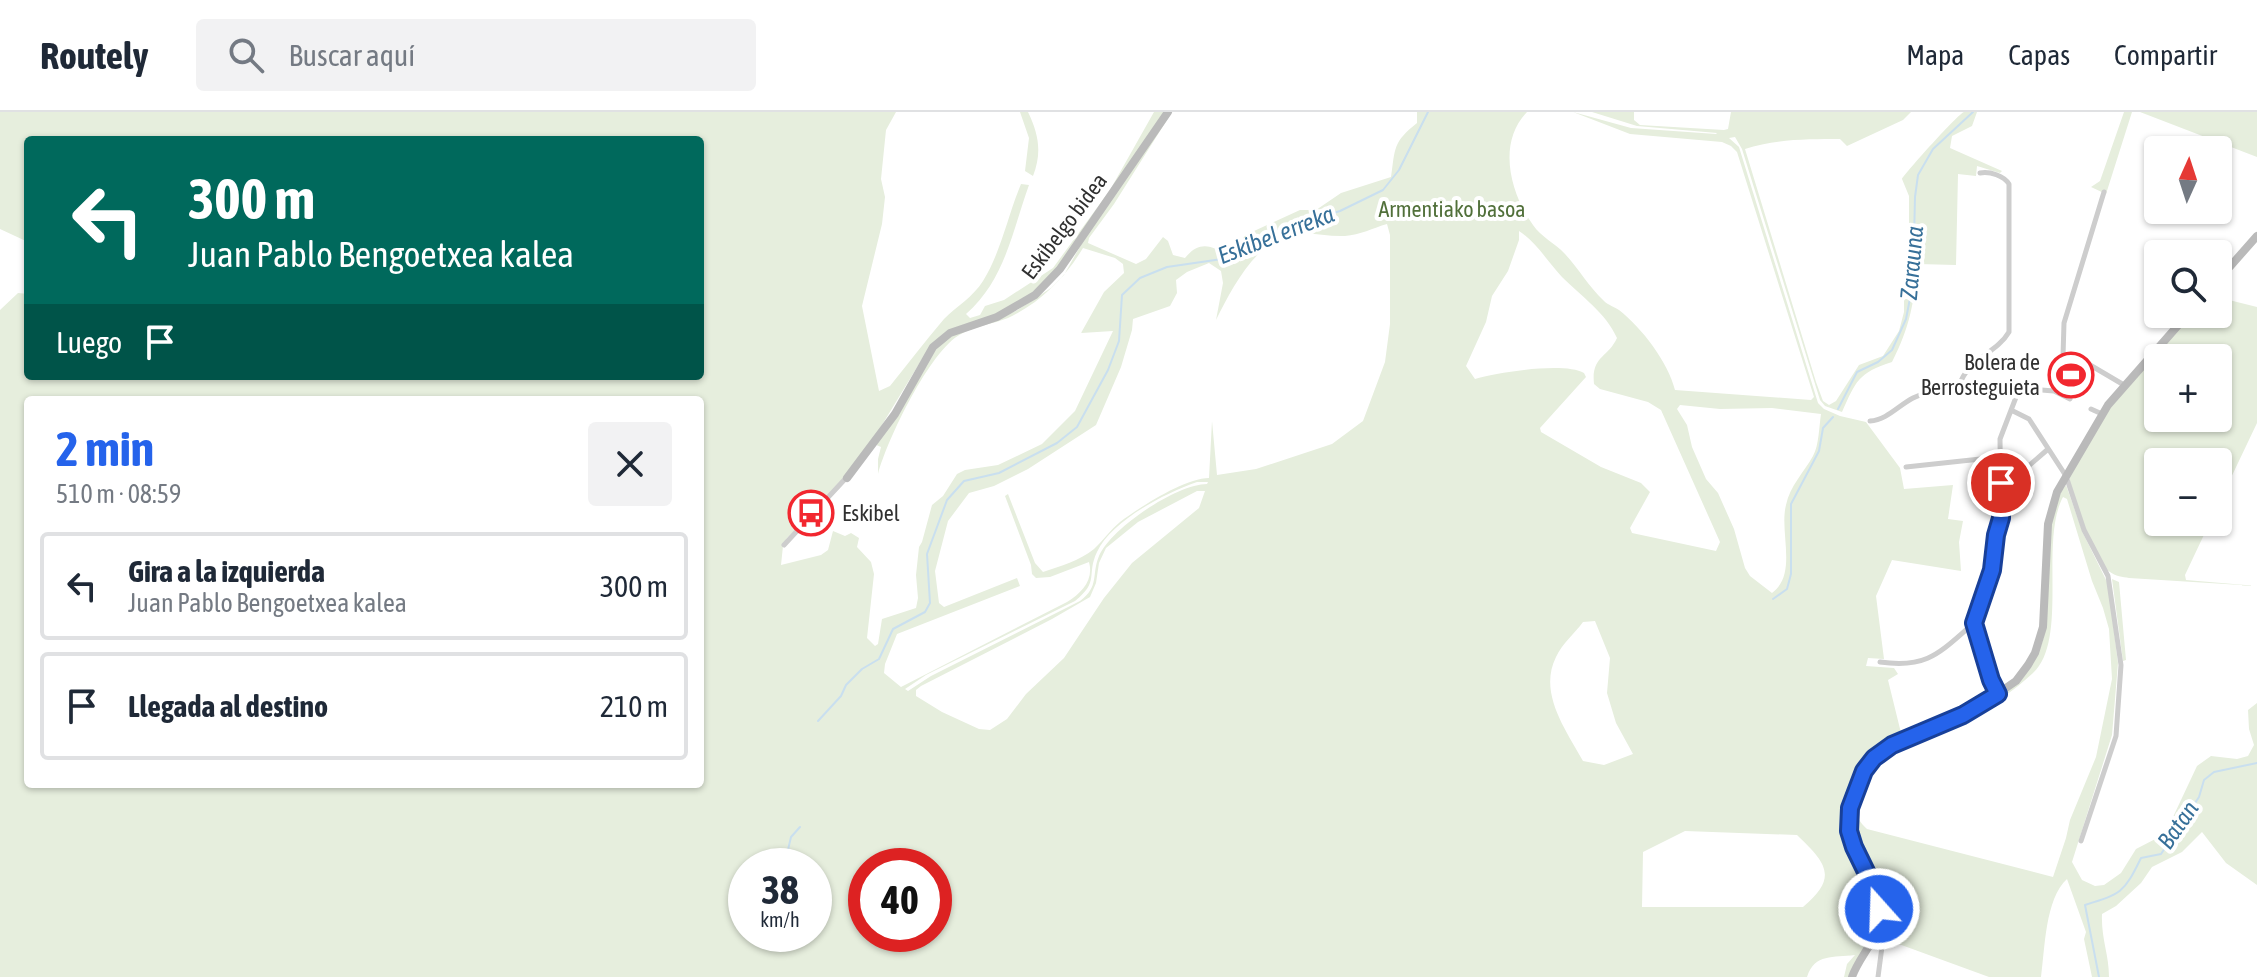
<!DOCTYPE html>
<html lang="es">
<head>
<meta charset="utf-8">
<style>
	body { margin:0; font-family:"Asap Condensed",sans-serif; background:#f2f2f3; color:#1f2937; height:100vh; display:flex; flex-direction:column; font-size:30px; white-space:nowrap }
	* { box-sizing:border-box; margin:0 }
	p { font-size:26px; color:#747a83 }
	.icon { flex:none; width:44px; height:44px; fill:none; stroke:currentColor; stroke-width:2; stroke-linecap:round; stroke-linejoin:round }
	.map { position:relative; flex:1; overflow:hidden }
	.side { position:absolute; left:24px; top:284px; width:680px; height:392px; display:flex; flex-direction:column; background:#fff; border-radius:8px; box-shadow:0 2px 6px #0004 }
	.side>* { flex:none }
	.guide { position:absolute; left:24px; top:24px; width:680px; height:244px; border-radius:8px; box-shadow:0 2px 6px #0004; background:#00695c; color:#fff; overflow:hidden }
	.needle { width:52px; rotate:3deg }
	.controls { position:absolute; left:2144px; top:24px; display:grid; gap:16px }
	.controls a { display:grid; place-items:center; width:88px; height:88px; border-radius:8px; background:#fff; box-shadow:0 2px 6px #0004; font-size:40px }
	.speed { position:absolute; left:728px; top:736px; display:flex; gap:16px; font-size:40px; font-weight:700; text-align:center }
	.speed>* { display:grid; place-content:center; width:104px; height:104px; border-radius:50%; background:#fff; box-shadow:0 2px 6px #0004; line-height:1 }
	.speed small { font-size:20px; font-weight:400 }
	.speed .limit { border:12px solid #d22; background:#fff; color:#111 }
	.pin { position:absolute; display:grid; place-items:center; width:68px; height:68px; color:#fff; margin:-34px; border:4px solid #fff; border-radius:50%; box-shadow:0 2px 8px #0007 }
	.me { position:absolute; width:88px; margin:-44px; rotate:340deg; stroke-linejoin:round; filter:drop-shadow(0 0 6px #0008) }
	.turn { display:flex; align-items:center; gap:28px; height:168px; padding:0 32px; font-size:36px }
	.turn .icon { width:104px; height:104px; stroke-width:2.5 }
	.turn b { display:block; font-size:56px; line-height:68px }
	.then { display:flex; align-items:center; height:76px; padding:0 32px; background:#0003; gap:16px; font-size:30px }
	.round { display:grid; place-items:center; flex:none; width:84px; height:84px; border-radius:8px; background:#f2f2f3 }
	.overview { display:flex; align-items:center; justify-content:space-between; height:136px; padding:0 32px }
	h1 { font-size:48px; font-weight:700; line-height:60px; color:#2563eb }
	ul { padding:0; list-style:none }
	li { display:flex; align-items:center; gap:24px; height:108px; margin:0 16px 12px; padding:0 16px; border:4px solid #e0e1e3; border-radius:8px }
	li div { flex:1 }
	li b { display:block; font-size:30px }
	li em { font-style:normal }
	header { display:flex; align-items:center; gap:48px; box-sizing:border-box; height:112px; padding:0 40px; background:#fff; border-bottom:2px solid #e0e1e3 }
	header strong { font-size:38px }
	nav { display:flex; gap:44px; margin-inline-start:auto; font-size:28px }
	.search { width:560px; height:72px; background:#f2f2f3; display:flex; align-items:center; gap:20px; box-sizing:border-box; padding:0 28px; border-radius:8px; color:#747a83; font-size:30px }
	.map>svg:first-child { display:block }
</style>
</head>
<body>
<header>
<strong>Routely</strong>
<div class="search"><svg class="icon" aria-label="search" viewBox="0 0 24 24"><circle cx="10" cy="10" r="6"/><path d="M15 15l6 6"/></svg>Buscar aquí</div>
<nav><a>Mapa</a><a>Capas</a><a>Compartir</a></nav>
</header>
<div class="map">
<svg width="2257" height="865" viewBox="0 0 2257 865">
	<rect width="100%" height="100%" fill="#fff"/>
	<path fill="#e6eedd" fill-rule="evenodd" d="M0,0H896L886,18L881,67L885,85L882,112L862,194L879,279L890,274C908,252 925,229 944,207C957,194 973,185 983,169C1001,140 1008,103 1021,72L1029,73C1012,120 1005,168 966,202L970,206L980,203L985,194L1004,188L1053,156L1110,78L1154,0H1166L1088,113L1061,159L1009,198L955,216L942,223L922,247L871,331L827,386L787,426L783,434L781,453L821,443L828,438L833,419L845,424L851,421L859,426L857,435L871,450L874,462L867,526L875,534L878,532L882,507L916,496L918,486L916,463L919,435L922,430L932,393L943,384L957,362L965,358L998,353L1042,332L1075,299L1113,219L1081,221L1104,180L1124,161L1123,152L1115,146L1083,136C1065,166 1040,191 1008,206C993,212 975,214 961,222C930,238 887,328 878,362V347L881,335L874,332L898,300L927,247L944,229L961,218L1016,199L1051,176L1064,163L1091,115L1172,0L1114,92L1089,126L1088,131L1136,152L1146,147L1163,125L1168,129L1173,143L1185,146C1200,127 1213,134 1231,145L1236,142L1241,125L1300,98H1316L1341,81L1391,65C1395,36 1393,30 1417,11V0H1527C1497,31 1510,81 1533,113C1541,125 1555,131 1565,142C1579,157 1589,175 1604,189C1608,193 1615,195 1619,198C1642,216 1668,250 1675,278L1811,288L1814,285L1737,40L1731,34L1722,30L1630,22L1573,0L1631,16L1716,22L1717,21L1637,14L1592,0H1634V8L1640,13L1724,18L1728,17L1731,0H1911L1903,8L1847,34L1840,27C1809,27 1774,27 1745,37L1816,270L1823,289L1829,293L1836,289L1859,253L1883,244L1899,219L1904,200V160L1909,145V84L1902,67C1905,61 1959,1 1964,0C1968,0 1973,0 1977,0L1972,14L1952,24L1950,36L2002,59L2000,61L1977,54L1976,64L1958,62L1956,153L1918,152C1914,190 1910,215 1892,250C1858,261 1856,269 1842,300L1825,294L1820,288L1742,37L1735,25L1729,26L1739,35L1818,291L1824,297L1840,304L1866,310L1900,356L1904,377L1953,373L1948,407L1963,409L1959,430L1961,459L1892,448L1876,484L1884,547L1868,546L1866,554L1894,556L1898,562L1888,568L1902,625C1891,630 1878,635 1870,643C1855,658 1840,704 1847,724C1855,748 1873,772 1875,798C1878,823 1858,843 1848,865H1844L1847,852L1855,843C1833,846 1815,841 1807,865H0V198L18,181L28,182V264H700V28H28V130L0,117ZM1387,112L1390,123V212L1385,250L1363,309L1332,332L1256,357L1217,363L1212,309L1209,366C1185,366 1140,395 1120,410C1110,418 1103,429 1094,437C1079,449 1061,454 1043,460L1035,451L1008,382L1005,384L1031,453L1032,462L1036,466L1050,465L1089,450C1094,468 1082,481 1067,490L901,575L884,561L885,552L897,522L1020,474L1017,466L944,495L939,491L935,459L948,409L969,381L994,374L1028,357L1096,313L1121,255L1132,218L1133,207L1170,194L1177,181L1176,168L1187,160L1209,151L1221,159L1223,171L1216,208C1231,178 1254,133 1288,123C1306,118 1326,125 1345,124C1360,123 1373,116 1387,112ZM1519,119C1536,130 1548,150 1562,165C1581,184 1606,201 1617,226C1608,246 1591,244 1594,272L1600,277L1648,290L1661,298L1720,430L1716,439L1632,421L1630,416L1650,380L1641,371L1601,355L1541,320L1540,316L1586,265L1584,261C1565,250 1498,260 1475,267L1466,254L1486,210L1492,184L1508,159L1519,128ZM28,288H700V672H28ZM1680,293L1720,297L1772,296L1821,302C1819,315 1819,333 1813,344C1804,360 1790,374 1786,393C1779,420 1798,462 1772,481L1750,464L1745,456L1734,417L1718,381L1706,367L1692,335L1687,313L1677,297ZM1197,370H1208L1207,372C1177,372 1111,416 1099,444C1091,463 1100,474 1080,489L931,564L908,579L905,577L926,563L1075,489C1100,469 1086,463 1097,440C1111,409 1165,381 1197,370ZM1197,379H1205L1199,396L1132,451L1104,486L1064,546L1026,582L1007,607L990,618L979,617L942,600L916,584V578L921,574L1052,507L1090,485L1096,471L1099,451L1106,436L1138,410ZM1595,509L1610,546L1607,581L1616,611L1633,642L1604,653L1583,649C1566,618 1538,581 1556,545C1562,532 1575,521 1583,510ZM1685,719L1797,723C1826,751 1839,765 1803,795H1642L1643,740ZM746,754H814V822H746ZM866,754H934V822H866Z
		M1020,0H1028C1039,23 1042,41 1033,64L1025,59L1029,26Z
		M2124,0H2132L2106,82L2091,75L2100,69Z
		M2140,0H2257V45Z
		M2218,183L2225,187L2257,195V311L2218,393V350H2158V410H2210L2185,463L2186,468L2257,474L2129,466C2123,465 2115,464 2110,460C2093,448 2077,392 2070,371V363L2109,297L2192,202H2218ZM2158,246H2218V306H2158Z
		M2066,373L2083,421L2108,472L2118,551L2112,623L2072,750L2082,768L2095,774L2104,773L2121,761L2136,737L2165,722L2197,654L2211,644L2237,647L2248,644L2254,633L2249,617L2248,598L2257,591V773L2226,751L2202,720L2182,740L2152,755L2141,771L2116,794L2102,802C2101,827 2109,842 2109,865H2092L2084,827L2086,820L2067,767C2045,787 2045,837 2041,865H1989L1885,827C1889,816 1897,803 1892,791C1889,782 1879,774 1873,766C1845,727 1848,681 1879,645L2022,567C2031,554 2039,543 2043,528C2054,485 2037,408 2066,373ZM2063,385L2067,387L2092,469L2103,496L2109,517L2112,567L2096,645L2070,708L2066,726L2053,765L1867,717C1855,706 1855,700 1860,685C1876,632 1924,629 1968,606C1991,594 2014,579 2033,561C2069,527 2039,430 2063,385Z
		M2112,467L2119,470L2126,548L2123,549Z"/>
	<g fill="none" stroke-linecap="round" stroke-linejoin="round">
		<path stroke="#c9dfef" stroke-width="2" d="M1838,297L1857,260L1878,250L1892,238L1906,207L1913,171L1915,85L1918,63L1933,37L1973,0
			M1773,487L1787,477L1791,462V392L1819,339L1823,316L1833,305
			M818,609L841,584L846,573L862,557L879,547L893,517L925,500L930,491L927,442L947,388L964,369L999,361L1057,331L1077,315L1108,258L1119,229L1122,183L1140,166L1167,155L1222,147L1266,122L1340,99L1383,78L1399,58L1428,0
			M787,742L791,725L800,715
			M2099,865L2085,793C2121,782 2124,781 2141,746L2161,742L2199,685L2204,668L2214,660L2257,651"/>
		<path stroke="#cdcdcd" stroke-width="5" d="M2068,249L2063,244L2064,211L2104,80
			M1959,274C1968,246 1996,242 2009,220V72C2004,64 1990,59 1980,61
			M2054,279L2070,287
			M2091,297L2102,302
			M2013,299L2029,307L2066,364L2084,418L2108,464L2121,553L2116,624L2081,729
			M1870,309C1887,308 1899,293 1913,286C1946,270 1984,274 2018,280
			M1906,355L1999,345
			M2001,371L2017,364L2047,338
			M784,433L846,366
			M1880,550C1928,557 1940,540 1974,511
			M1998,581L1991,568L1974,511L1992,458L1996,423L2001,406L2000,327L2018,280L2029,277L2054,279L2068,249L2085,250L2124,273
			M1878,865L1883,827L1881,813"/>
		<path stroke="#bababa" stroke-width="8" d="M2218,168L2257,124
			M847,366L895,302L933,235L950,221L997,205L1035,183L1060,157L1168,0
			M1852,865C1859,844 1879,827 1880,804C1880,754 1835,743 1855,682C1861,665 1867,652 1880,640L1981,593L2016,569L2028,553L2035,541L2043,515L2048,412L2057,380L2108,293L2188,202"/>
	</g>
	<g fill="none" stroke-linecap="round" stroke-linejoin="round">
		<g stroke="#184099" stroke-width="20">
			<path id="route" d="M1879,797L1875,778L1854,735L1849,719L1850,696L1864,659L1874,646L1892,633L1963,603L1998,582L1991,568L1974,511L1992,458L1996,423L2001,406V371"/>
		</g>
		<use href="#route" stroke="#2563eb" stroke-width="14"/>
	</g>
	<defs>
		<g id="stadium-ring" transform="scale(2.3)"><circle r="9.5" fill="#fff" stroke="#f2272f" stroke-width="1.5"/><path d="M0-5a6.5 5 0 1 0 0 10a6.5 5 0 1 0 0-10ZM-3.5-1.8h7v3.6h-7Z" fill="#f2272f"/></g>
		<g id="bus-ring" transform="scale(2.3)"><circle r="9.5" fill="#fff" stroke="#f2272f" stroke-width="1.5"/><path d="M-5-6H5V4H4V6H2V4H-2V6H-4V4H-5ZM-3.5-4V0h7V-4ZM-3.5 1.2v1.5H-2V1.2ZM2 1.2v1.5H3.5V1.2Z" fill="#f2272f"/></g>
	</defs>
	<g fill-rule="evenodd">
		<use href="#stadium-ring" x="2071" y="263"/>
		<use href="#bus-ring" x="811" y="401"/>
	</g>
	<g text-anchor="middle" stroke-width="8" stroke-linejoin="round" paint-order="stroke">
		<g font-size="22" fill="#51703a" stroke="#fff">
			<text x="1452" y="105">Armentiako basoa</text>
		</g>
		<g font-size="22" fill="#303030" stroke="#fff">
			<text transform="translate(1064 114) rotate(-53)" y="8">Eskibelgo bidea</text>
		</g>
		<g font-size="22" fill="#303030" stroke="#fff" text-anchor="end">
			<text x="2040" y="258">Bolera de<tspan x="2040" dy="25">Berrosteguieta</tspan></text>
			<text x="842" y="409" text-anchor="start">Eskibel</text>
		</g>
		<g font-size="24" font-style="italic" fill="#377099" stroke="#fff">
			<text transform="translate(1276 123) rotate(-21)" y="8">Eskibel erreka</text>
			<text transform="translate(1912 151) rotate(-85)" y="8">Zarauna</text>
			<text transform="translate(2178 713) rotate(-55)" y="8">Batan</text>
		</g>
	</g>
</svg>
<div class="controls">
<a><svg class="needle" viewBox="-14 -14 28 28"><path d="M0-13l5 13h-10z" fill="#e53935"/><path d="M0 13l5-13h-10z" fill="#747a83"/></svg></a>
<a><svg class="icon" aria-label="search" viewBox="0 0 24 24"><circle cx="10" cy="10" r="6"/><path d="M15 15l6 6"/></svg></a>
<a>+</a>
<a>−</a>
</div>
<div class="speed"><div>38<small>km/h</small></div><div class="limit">40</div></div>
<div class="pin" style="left:2001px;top:371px;background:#d93025"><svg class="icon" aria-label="arrive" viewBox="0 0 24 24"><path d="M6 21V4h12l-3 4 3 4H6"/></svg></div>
<svg class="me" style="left:1879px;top:797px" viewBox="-20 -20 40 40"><circle r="17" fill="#2563eb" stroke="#fff" stroke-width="3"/><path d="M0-11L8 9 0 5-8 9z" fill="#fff"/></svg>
<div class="guide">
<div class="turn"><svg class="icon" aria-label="left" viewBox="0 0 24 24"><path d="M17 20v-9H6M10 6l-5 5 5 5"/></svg><div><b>300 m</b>Juan Pablo Bengoetxea kalea</div></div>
<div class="then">Luego<svg class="icon" aria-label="arrive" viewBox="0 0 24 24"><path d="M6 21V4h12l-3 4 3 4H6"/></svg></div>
</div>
<section class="side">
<div class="overview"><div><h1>2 min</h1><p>510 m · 08:59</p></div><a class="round"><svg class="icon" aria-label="close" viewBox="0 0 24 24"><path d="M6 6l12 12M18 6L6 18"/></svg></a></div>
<ul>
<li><svg class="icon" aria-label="left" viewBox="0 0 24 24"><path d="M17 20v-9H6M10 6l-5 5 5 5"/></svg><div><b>Gira a la izquierda</b><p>Juan Pablo Bengoetxea kalea</p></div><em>300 m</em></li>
<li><svg class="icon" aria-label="arrive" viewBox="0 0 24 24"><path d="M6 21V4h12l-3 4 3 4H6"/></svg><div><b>Llegada al destino</b></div><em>210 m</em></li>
</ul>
</section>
</div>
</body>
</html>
